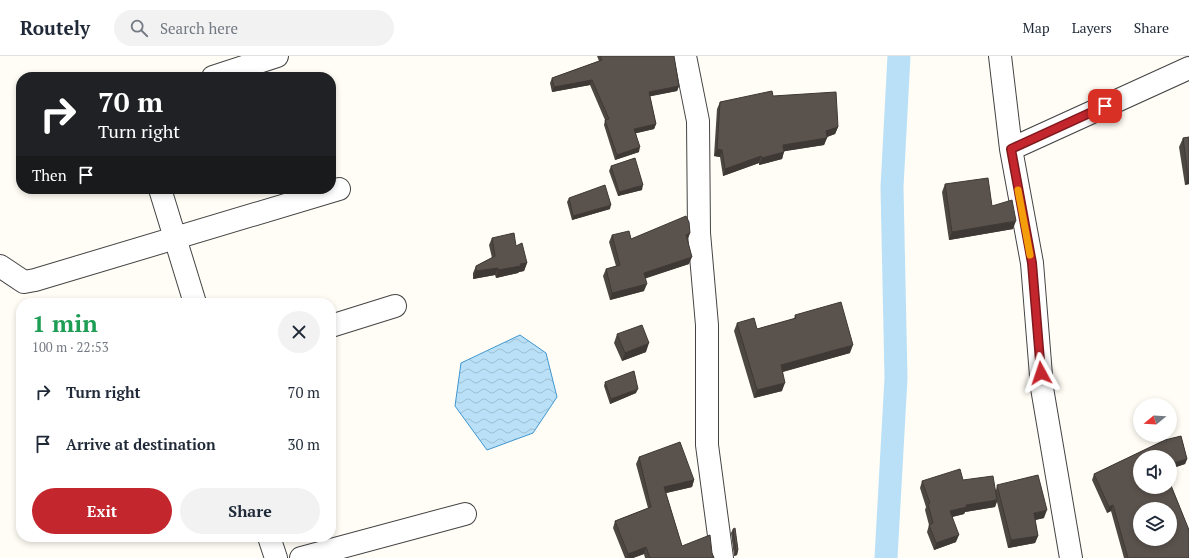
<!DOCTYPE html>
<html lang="en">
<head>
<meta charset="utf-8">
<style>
	body { margin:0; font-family:"PT Serif",serif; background:#f2f2f3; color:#1f2937; height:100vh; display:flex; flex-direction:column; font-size:15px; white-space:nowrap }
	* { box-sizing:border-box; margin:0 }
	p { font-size:13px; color:#747a83 }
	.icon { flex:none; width:22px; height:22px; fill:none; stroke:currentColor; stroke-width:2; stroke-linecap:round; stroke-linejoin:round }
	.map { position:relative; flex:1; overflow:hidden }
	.side { position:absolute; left:16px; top:242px; width:320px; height:244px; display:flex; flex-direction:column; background:#fff; border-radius:16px; box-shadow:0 2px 6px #0003 }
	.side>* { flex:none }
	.top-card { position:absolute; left:16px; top:16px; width:320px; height:122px; border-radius:16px; box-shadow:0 2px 6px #0003; background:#202124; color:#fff; overflow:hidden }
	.needle { width:26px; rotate:252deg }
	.buttons { position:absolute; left:1133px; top:342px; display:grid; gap:8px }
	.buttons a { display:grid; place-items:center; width:44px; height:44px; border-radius:50%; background:#fff; box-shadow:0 2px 6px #0003; font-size:20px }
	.pin { position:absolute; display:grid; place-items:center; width:34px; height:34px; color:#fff; margin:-17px; border-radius:8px; box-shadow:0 2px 6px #0006 }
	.me { position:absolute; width:44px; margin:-22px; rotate:355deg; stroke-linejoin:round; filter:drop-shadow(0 0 3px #0008) }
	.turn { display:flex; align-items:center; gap:14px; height:84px; padding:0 16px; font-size:18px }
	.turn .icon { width:52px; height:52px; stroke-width:2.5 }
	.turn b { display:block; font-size:28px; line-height:34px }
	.then { display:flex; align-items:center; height:38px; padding:0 16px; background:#0003; gap:8px; font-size:15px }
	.round { display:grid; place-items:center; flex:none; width:42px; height:42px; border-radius:21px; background:#f2f2f3 }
	.overview { display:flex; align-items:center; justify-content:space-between; height:68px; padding:0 16px }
	h1 { font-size:24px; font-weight:800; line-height:30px; color:#1e9e55 }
	.primary-button { display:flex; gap:8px; margin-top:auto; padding:8px 16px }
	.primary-button a { flex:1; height:46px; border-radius:24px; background:#c4262e; color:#fff; font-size:16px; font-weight:800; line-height:46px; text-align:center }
	.primary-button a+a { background:#f2f2f3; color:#1f2937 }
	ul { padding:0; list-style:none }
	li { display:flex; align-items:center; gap:12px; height:52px; padding:0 16px }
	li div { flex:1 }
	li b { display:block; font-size:15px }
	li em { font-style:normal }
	header { display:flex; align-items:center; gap:24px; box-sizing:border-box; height:56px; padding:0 20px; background:#fff; border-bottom:1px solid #e0e1e3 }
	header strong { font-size:19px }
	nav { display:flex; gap:22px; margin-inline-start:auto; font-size:14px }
	.search { width:280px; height:36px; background:#f2f2f3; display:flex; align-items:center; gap:10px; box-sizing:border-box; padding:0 14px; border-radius:22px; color:#747a83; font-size:15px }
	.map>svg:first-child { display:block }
</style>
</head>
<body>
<header>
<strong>Routely</strong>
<div class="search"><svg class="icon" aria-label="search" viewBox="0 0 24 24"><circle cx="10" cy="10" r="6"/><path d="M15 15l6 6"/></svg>Search here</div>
<nav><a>Map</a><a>Layers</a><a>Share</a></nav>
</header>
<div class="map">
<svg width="1189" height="502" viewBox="0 0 1189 502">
	<defs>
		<pattern id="water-waves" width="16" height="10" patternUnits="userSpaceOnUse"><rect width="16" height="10" fill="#b9e0f7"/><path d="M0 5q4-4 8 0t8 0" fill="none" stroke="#9ebfd3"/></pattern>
	</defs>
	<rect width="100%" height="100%" fill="#fffdf5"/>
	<path fill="url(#water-waves)" stroke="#3f96cf" d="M520,279L546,297L557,341L533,377L487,394L455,350L461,307Z"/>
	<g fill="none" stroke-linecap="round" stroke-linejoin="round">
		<path stroke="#b9e0f7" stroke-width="23" d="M886,502L896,322L892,131L899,0"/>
		<g stroke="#444" stroke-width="24">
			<path id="minor" d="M685,0L698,65L699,177L707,269V389L722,502
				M1000,0L1011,93L1032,207L1042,332L1071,502
				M213,21L277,0
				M1011,93L1189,12
				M160,133L195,247
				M0,210L24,226L35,224L339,133
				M331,270L395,250
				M269,481L276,502
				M301,502L465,458"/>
		</g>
		<use href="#minor" stroke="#fff" stroke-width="22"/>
	</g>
	<path fill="#4d4742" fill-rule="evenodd" d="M597,0H674L679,30L677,35L650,40L656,68L654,73L636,77L639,96L615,104L604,69L605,64L590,29L552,36L550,27L552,22L599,5Z
		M773,40L838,71L835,78L827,81L824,89L784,95L782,103L759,109V107L723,120L720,101L714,100L717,53L720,46Z
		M1189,81V128L1185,129L1179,91L1183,82Z
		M611,110L642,134L618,140L609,115Z
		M945,128L992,150L1013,173L949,184L942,136Z
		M569,142L610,153L572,164L567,146Z
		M690,177L687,184L689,208L645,222L644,235L610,244L603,220L606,213L616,210L609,186L612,179L631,183Z
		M492,182L516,190L527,207L524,215L519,216L518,217L496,222L495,219L473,223V217L476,210L492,202L489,189Z
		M795,259L850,297L783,316L782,335L754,342L734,275L737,267L757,273L794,263Z
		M617,278L646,296L622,305L614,287Z
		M605,326L636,337L610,348L604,330Z
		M1181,380L1187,403L1185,408L1170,413V401H1140V431H1170V427L1189,474V502H1124L1111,455L1107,457L1092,424L1094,418L1165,384ZM1140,453H1170V483H1140Z
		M639,401L694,424L692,431L666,437L682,490L712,497L714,502H645L644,498L633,502H625L613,472L615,465L648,452L636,408Z
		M963,424L996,434L997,429L1044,462L1035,464L1038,480L1035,487L1008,492L997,446L995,451L965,456L964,458L952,461L956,486L934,494L927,476L929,469L925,454L926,451L920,432L922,425Z
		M733,473L738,494L737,499L734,500L731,477Z"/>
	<path fill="#3f3936" d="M592,24L590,29L552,36L554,31Z
		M679,30L677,35L647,41L649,36Z
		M656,68L654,73L633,78L634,73Z
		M838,71L835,78L824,82H827L824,89L780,96L783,89Z
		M640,91L639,96L615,104L617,99Z
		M717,93L722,94L720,101L714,100Z
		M784,96L782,103L759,109L762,102Z
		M761,100L759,107L723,120L725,113Z
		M1188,120H1189V128L1185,129Z
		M643,129L642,134L618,140L619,136Z
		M611,149L610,153L572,164L573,160Z
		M1016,165L1013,173L949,184L952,176Z
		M690,177L687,185L686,179Z
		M692,201L689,208L641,224L644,217Z
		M527,207L524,215L519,216L518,217L496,222L498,214L520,208Z
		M498,212L495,219L473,223L476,215Z
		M647,228L644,235L610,244L612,237Z
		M649,287L646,296L622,305L625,297Z
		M853,289L850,297L778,317L781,309Z
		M785,327L782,335L754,342L757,334Z
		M638,333L636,337L610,348L611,343Z
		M1187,403L1185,408L1170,413V408Z
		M694,424L692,431L662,438L664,431Z
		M997,444L995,451L965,456L964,458L948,462L950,455L966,449Z
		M1113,449L1111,455L1107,457L1109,451Z
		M1047,454L1044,462L1031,465L1034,457Z
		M959,479L956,486L934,494L936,487Z
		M1038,480L1035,487L1008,492L1011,484Z
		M646,491L644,498L633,502H627L628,498Z
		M738,494L737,499L734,500L736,495Z"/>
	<path fill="#5a524d" stroke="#3f3936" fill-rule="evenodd" d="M600,0H674L679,30L649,36L656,68L634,73L640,91L617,99L605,64L609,63L592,24L554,31L552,22L602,4Z
		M772,35L773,40L836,36L838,71L826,75L827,82L783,89L784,96L762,102L761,100L725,113L722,94L717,93L720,46Z
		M1189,81V120H1188L1183,82Z
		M635,102L643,129L619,136L611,110Z
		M988,122L992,150L1012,144L1016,165L952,176L945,128Z
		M605,129L611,149L573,160L569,142Z
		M686,160L689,166L690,177L686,179L692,201L644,217L647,228L612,237L606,213L620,209L612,179L629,175L631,183Z
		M514,177L516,190L522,187L527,207L520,208L521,210L498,214V212L476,215V210L495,200L492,182Z
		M841,246L853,289L781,309L785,327L757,334L737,267L754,262L757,273L796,262L795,259Z
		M642,269L649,287L625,297L617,278Z
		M634,315L638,333L611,343L605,326Z
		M1181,380L1187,403L1170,408V401H1140V431H1170V427L1189,474V502H1128L1113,449L1109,451L1094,418L1165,384ZM1140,453H1170V483H1140Z
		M680,386L694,424L664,431L682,490L710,479L712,497L714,502H650L646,491L628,498L615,465L651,451L639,401Z
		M960,413L963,424L993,420L997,444L966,449L967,451L950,455L959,479L936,487L929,469L933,467L928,448L930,447L922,425Z
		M1038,419L1047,454L1034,457L1038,480L1011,484L997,429Z
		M735,472L738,494L736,495L733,473Z"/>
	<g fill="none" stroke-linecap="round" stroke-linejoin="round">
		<g stroke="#7f191e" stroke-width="10">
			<path id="route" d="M1041,317L1032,207L1011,93L1105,50"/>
		</g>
		<use href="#route" stroke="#c4262e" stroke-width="7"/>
		<path stroke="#f59e0b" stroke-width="7" d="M1018,134L1030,199"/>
	</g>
</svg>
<div class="buttons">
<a><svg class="needle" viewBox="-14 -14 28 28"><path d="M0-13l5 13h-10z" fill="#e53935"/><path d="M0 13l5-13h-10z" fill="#747a83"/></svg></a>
<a><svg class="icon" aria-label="sound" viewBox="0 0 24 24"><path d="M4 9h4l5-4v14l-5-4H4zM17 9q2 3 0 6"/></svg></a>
<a><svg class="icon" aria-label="layers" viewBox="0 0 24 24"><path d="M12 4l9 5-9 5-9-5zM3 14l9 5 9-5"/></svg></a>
</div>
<div class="pin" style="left:1105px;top:50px;background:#d93025"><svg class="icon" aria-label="arrive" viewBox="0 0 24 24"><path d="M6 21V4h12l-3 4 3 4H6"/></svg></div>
<svg class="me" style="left:1041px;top:317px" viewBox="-20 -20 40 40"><path d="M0-17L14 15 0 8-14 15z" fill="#c4262e" stroke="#fff" stroke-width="4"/></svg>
<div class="top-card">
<div class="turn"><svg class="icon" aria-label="right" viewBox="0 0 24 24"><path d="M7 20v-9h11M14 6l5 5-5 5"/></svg><div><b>70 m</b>Turn right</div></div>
<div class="then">Then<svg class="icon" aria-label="arrive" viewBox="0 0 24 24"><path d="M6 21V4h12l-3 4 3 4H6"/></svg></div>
</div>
<section class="side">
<div class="overview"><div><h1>1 min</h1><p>100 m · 22:53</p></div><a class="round"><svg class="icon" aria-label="close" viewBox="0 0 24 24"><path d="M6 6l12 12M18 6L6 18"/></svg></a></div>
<ul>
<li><svg class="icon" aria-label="right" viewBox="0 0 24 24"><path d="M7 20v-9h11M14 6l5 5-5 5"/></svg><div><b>Turn right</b></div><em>70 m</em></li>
<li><svg class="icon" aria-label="arrive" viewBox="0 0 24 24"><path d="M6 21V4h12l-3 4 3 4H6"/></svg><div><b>Arrive at destination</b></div><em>30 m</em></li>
</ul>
<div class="primary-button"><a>Exit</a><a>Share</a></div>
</section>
</div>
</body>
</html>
